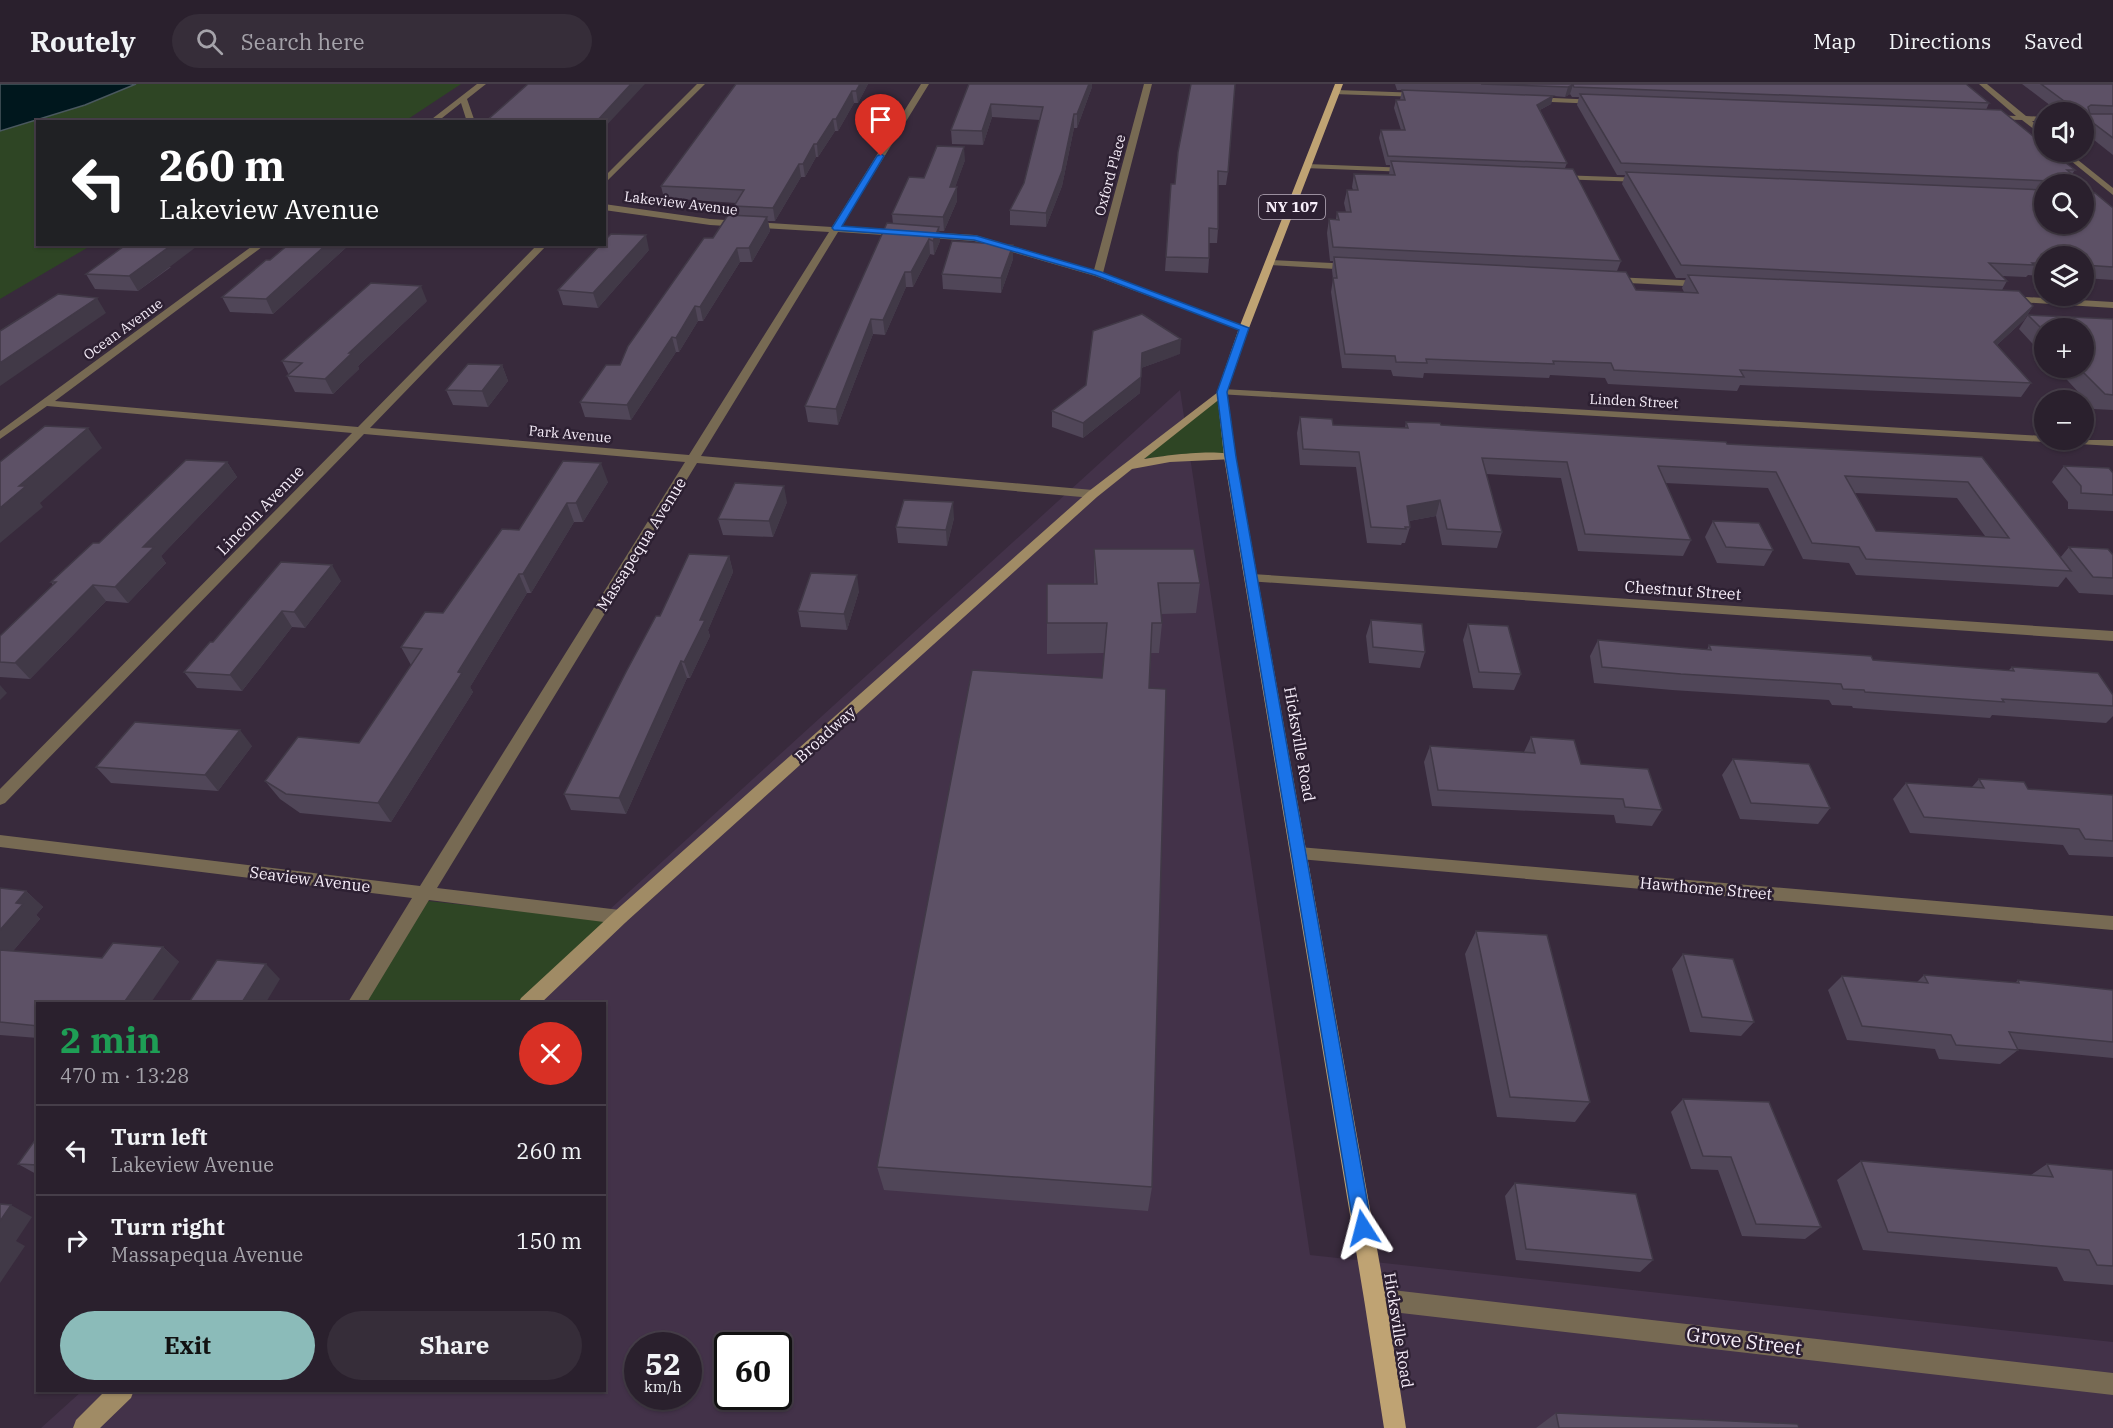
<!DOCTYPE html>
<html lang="en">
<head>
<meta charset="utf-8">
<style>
	body { margin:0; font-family:"IBM Plex Serif",serif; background:#362d39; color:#f1f3f6; height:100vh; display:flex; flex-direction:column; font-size:22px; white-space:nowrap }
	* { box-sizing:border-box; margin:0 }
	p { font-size:20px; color:#a5a3aa }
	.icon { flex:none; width:33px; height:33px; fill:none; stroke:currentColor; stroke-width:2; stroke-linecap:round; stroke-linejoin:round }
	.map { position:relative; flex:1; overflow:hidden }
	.drawer { position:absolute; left:36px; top:918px; width:570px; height:390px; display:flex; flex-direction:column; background:#2a202d; border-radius:0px; box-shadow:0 2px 4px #0004,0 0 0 2px #463e49 }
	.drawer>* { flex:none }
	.guide { position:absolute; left:36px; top:36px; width:570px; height:126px; border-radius:0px; box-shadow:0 2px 4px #0004,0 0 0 2px #463e49; background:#202124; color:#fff; overflow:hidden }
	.buttons { position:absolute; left:2034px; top:18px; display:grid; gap:12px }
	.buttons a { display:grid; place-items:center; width:60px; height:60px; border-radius:50%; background:#2a202d; box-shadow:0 2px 4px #0004,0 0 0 2px #463e49; font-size:30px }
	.speed { position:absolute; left:624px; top:1248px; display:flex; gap:12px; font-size:30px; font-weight:700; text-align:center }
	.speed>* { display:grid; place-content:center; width:78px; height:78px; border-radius:50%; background:#2a202d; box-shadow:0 2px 4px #0004,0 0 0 2px #463e49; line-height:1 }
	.speed small { font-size:15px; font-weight:400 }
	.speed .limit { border:3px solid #111; border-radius:9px; background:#fff; color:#111 }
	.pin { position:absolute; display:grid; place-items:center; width:51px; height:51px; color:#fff; margin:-62px -26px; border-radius:50% 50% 50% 0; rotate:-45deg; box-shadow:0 0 6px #0007 }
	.pin .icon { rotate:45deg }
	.me { position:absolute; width:66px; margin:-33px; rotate:351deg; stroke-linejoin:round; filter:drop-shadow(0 0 4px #0008) }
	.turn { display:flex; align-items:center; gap:21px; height:126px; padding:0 24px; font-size:27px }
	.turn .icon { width:78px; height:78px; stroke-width:2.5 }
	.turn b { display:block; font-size:42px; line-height:51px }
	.round { display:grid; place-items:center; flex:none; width:63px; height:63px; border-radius:32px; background:#362d39 }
	.summary { display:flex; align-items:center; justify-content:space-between; height:102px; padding:0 24px }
	h1 { font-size:36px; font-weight:800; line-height:45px; color:#1e9e55 }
	.action { display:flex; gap:12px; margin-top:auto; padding:12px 24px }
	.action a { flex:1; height:69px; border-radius:36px; background:#8bbbb9; color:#111; font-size:24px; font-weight:800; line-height:69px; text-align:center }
	.action a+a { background:#362d39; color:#f1f3f6 }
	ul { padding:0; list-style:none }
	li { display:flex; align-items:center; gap:18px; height:90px; padding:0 24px; border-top:2px solid #463e49 }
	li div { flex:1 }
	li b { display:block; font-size:22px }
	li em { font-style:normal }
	header { display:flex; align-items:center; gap:36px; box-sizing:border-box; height:84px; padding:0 30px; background:#2a202d; border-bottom:2px solid #463e49 }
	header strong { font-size:28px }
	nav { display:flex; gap:33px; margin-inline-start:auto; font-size:21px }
	.search { width:420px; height:54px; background:#362d39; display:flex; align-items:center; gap:15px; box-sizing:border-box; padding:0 21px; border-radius:33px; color:#a5a3aa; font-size:22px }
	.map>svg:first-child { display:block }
</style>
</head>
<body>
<header>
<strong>Routely</strong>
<div class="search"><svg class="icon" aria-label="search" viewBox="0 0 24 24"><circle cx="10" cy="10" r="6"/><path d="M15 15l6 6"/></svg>Search here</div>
<nav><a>Map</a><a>Directions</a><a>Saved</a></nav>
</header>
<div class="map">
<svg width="2113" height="1344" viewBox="0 0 2113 1344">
	<rect width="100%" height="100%" fill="#382a3c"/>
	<path fill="#433249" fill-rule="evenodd" d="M1180,306L1310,1171L2113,1258V1344H41L82,1307L604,1306V920L507,919ZM638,1262H688V1312H638ZM728,1262H778V1312H728Z"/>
	<path fill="#2e4524" d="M0,0H461L405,37L38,38V160L92,161L0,215Z
		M1219,314L1224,370H1183L1143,375Z
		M428,817L606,836L519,919L365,920Z"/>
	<path fill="#00171d" stroke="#4a585f" stroke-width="1.5" d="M0,0H136L85,21L0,47Z"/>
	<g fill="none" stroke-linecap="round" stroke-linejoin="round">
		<path fill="#776a53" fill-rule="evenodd" d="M477,0H486L467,15L475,38H467L461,19L437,38H428Z
			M697,0H705L604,100V93Z
			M921,0H929L841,143L975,151L1094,186L1144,0H1152L1103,189L1249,244L1240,246L1095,192L974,157L838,148L701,372L1093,406L1099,410L1093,414L697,379L437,804L620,826L626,828L628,833L626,838L620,840L429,816L366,920H347L412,814L0,763V751L420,802L685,378L364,350L5,719L0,721V705L352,349L47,322L0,355V347L255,160H266L55,317L358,343L538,160H548L370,344L689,371L829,148L710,141L604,126V120L710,135L832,143Z
			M1979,0H1987L2026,32L2044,33V37H2032L2044,47V53L2022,36L1988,35V31H1991L2016,32Z
			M1336,6L1421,9L1425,11L1421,13L1333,10Z
			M1532,13L1598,16L1602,18L1598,20L1529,17Z
			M2060,68H2068L2113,104V111Z
			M1307,80L1409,84L1413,86L1409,88L1304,84L1303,82Z
			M1559,91L1643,94L1647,96L1643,98L1556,95L1555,93Z
			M1271,176L1352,180L1357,183L1352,186L1268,181V177Z
			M1613,193L1703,197L1708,200L1703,203L1610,198L1608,196Z
			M2008,212L2113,218V224L2005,217V213Z
			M1222,305L2044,352V356H2113V362L1218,310L1217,308Z
			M1252,490L2113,547V557L1247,497L1246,494Z
			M1299,763L2113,832V846L1299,775L1293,774L1291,769L1293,764Z
			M1375,1204L2113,1289V1311L1375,1226L1367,1223L1364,1215L1367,1207Z"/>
		<path fill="#a08b65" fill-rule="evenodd" d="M1222,305L1227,308L1226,310L1144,375C1160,372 1224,363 1236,373L1234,375L1170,378L1132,385L1097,413L626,838L540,920H518L521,914L614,828L1089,407Z
			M106,1306H134L131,1314L100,1344H73L76,1336Z"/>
		<path fill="#bfa373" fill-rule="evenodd" d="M1335,0H1343L1249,244L1227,308L1236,373L1386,1215L1406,1344H1384L1364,1215L1224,373L1217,308L1239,244Z"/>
	</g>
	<path fill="#504658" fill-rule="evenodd" d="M736,0H868L858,19H854L838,47H835L818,73H816L805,93H801L775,137H768L770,147L752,178H740L703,237H698L679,268H676L631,336L585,333L580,318L620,281L713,154L736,131L734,122L736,119L664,114L661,102Z
		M969,0H1092V3L1077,44H1074L1062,102L1046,143L1010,141V126L1024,99L1040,36L992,33L983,61L952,60L951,46Z
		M1395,0H1966L1989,19L1986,26H2001L2044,61V68H2052L2075,86L2072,90L2089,104L2090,108L2095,109L2113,124V196L2084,194V172H2044V192L2028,191L2026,193L2002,192L2007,197L2002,206L2019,207L2033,222L2024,236L1997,261L2031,299L2021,313L1740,301L1737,307L1608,300L1605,294L1550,291L1549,294L1424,289L1423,294L1393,292L1391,286L1342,284L1331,208L1333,195L1332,186L1333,177H1330L1327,149L1329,135H1336L1337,128H1346L1344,119L1347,106H1353L1352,103L1354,90L1389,91L1390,81H1386L1379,54L1381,46H1401L1394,24L1396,16H1400L1402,6H1397ZM1570,10L1572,13H1579L1577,21L1617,91H1625L1622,100L1676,194H1686L1682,204L1684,208L1636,206L1626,188L1617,187L1621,177L1573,85L1565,84L1567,79L1540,26L1551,20L1553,12L1565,13ZM2044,100H2084V140H2044Z
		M2022,0H2113V71L2084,48V28H2059Z
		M1178,68L1228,88L1226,101H1218V145L1217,159H1209V174L1208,189L1165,187L1171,100H1175Z
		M965,76L955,103H957V117L944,147H939L940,157L934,171L930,170L913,203H906L885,251L873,250L838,341L808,338L805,322L893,140L892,130L924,94Z
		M289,160H350L273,230L230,228L222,213L270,176Z
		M1013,161V175L1001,209L943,205L942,190Z
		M649,166L598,224L563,221L558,206Z
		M171,183L138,207L95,205L86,190Z
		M427,217L358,282L359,285L333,310L295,308L287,292L289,291L282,277Z
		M2028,231L2113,235V326L2094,325L2056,284H2084L2044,244V272L2019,245Z
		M1180,270L1141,284L1140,309L1083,354L1052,343V327L1086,301Z
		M502,281L508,297L488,323L453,321L446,306Z
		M1300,333L1333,341L1405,344L1406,338L1441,341L1727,360L1982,373L2060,474L2069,463L2113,471V511L2079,509L2066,493L2058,503L1856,491L1849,479L1803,475L1768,404L1665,399L1691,456L1683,472L1578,467L1561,394L1486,390L1502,448L1497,464L1442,461L1436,432L1409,437L1410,443L1405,459H1402L1401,461L1367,459L1356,383L1300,381L1297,349ZM1855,409L1957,414L1985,452L1876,447Z
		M563,377L608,398L583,438H574L531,509H527L470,603L473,608L391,738L300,729L280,715L265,697L359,659L411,581L401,563L443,529L519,446Z
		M227,378L237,393L161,472L166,479L128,519L106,517L30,595L0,593V552L53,501L51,498L99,459Z
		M2064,382L2113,389V427L2068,425V418L2052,398Z
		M787,418L773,453L723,451L718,435Z
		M954,434L947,462L898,459L896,443Z
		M1713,437L1773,466L1764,482L1717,479L1705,453Z
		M1094,465L1200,499L1196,529L1161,530L1162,539L1159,569H1151L1149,604L1152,1103L1148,1127L884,1106L877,1083L1102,594L1104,569L1047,570V500H1094Z
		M729,472L733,488L708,546L710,552L690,594H687L626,730L571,726L564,710L660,532Z
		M341,497L305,544L292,543L242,607L197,604L184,588L213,558Z
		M859,507L847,546L801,543L798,527Z
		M1371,536L1425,568L1420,584L1369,579L1366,552Z
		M1468,540L1521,590L1514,606L1473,604L1463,556Z
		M1598,556L1707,566L1709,561L1873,576L2008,587L2012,583L2113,611V632L2106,639L1992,631L1990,634L1853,624L1852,622L1832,621L1829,616L1672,606L1594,599L1590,572Z
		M1531,653L1662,726L1652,742L1616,739L1614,731L1432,722L1424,678L1430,662L1524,668Z
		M252,662L218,707L111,699L96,683Z
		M1733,675L1830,724L1818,740L1740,735L1722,691Z
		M1979,695L2028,705L2113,711V773L2069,771L2063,761L1910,749L1893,715L1906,699L1972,703Z
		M0,804L26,807L43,823L36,831L40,835L13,867L102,874L163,863L179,878L38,920V954L0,951Z
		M1476,847L1590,1018L1575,1038L1497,1033L1465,870Z
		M1683,870L1754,938L1741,952L1690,948L1672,885Z
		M1924,891L2015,899L2018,896L2113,906V974L2018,965V966L2000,980L1939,975L1935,965L1847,956L1828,906L1842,892L1917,898Z
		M1683,1015L1821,1143L1805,1155L1742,1152L1718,1086L1691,1085L1671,1028Z
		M38,1052V1091L18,1080Z
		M1861,1077L2031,1091L2047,1080L2113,1086V1201L2064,1197L2057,1183L1863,1166L1837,1096Z
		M1515,1099L1653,1176L1640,1188L1516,1176L1505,1112Z
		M1556,1329L1799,1344H1536Z"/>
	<path fill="#413947" d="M631,0H645L604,44V38H596Z
		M860,0H868L858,19L856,7Z
		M1089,0H1092V3L1077,44V30Z
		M1573,1L1570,10L1565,13L1568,3Z
		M852,7L854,19L838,47L836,35Z
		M1553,12L1551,20L1534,29L1537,21Z
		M991,20L992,33L983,61L982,47Z
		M1074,30V44L1062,102L1046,143V129Z
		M833,35L835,47L818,73L817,60Z
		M814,60L816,73L805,93L803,80Z
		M964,63L965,76L951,115L957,103V117L944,147L943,133L950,103Z
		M799,80L801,93L775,137L773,124Z
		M767,133L770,147L752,178L749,164Z
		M939,143L940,157L934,171L933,157Z
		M646,151L649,166L598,224L593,209Z
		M929,155L930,170L913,203L911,188Z
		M173,160H200L138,207L129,192Z
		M327,160H350L273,230L266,215Z
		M1013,161V175L1001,209V194Z
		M737,164L740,178L703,237L700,223Z
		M905,188L906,203L885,251L883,236Z
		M421,202L427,217L358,282L359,285L333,310L325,295L349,269Z
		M97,214L106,229L0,302V279Z
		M695,222L698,237L679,268L676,254Z
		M2033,222L2024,236L1985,272L1994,258Z
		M871,235L873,250L838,341L836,325Z
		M672,253L676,268L631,336L627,321Z
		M1181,255L1180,270L1141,284L1140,309L1083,354V339L1142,269Z
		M502,281L508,297L488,323L482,307Z
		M88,344L102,364L40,419L43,423L0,459V424L19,402Z
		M227,378L237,393L161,472L166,479L128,519L115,503L143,463Z
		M601,379L608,398L583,438L576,419Z
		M784,402L787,418L773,453L769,437Z
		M1440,416L1436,432L1403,438L1407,422Z
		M953,418L954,434L947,462L946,446Z
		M567,419L574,438L531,509L523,490Z
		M729,472L733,488L708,546L710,552L690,594L684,578L700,536Z
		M332,481L341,497L305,544L294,528Z
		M519,490L527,509L470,603L473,608L391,738L378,719Z
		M857,491L859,507L847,546L844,530Z
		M93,501L106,517L30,595L15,579Z
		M282,527L292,543L242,607L230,591Z
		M681,577L687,594L626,730L619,714Z
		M0,601L7,609L0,616Z
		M240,646L252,662L218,707L205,691Z
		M26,807L43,823L36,831L40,835L2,880L0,878V846L16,819Z
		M163,863L179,878L150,920H123Z
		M266,880L280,895L265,920H241Z
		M11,1121L32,1133L16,1157L25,1162L0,1199V1137Z"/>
	<path fill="#5d5166" stroke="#413947" stroke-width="1.5" fill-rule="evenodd" d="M528,0H631L596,38H485Z
		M736,0H860L856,7H852L836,35H833L817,60H814L803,80H799L773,124L734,122L744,106L661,102Z
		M969,0H1089L1077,30H1074L1062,87L1046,129L1010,126L1024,99L1043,23L991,20L982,47L951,46Z
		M1191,0H1235L1228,88L1218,87V145L1209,144V174L1166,173L1171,100H1175L1178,68Z
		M1481,0H1966L1989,19L1574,3L1573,1L1568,3Z
		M2041,0H2113V22L2091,21L2088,23L2090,30H2113V54L2084,32V28H2079Z
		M1402,6L1553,12L1537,21L1567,79L1388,72L1381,46H1405L1396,16H1405Z
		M1580,10L2001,26L2044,61V68H2052L2075,86H2067L2089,104L2090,108L2095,109L2113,124V183L2084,181V172H2044V179H2032L2034,181L1989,179L2007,197L1681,181L1626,88L2044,106V140H2084V100H2053L2054,99L2051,97L1621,79Z
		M937,62L964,63L950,103H957L943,133L892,130L909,93L924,94Z
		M1391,77L1573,85L1621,177L1333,163L1329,135L1339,136L1337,128H1351L1347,106H1358L1354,90L1395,91Z
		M728,131L767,133L749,164H737L700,223L695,222L676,254L672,253L627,321L580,318L606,281H620L628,262L704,154H713Z
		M887,139L939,143L933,157L929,155L911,188H905L883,236L871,235L836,325L805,322Z
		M611,150L646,151L593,209L558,206L601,160H604V157Z
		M952,157L1013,161L1001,194L942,190Z
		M127,160H173L129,192L86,190Z
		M289,160H327L266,215L222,213L266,176H270Z
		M1334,173L1626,188L1636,206L1698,209L1688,191L2019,207L2033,222L1994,258L2031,299L1740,286L1744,293L1614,286L1611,279L1553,277L1554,280L1426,275L1427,279L1396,278L1395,272L1345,270L1333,194H1337Z
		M371,199L421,202L349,269H352L325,295L287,292L302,279L282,277Z
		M58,210L97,214L0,279V247Z
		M1142,230L1181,255L1142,269L1141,293L1083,339L1052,327L1086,301L1093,247Z
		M2028,231L2113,235V311L2105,310L2079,284H2084V244H2044V247Z
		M468,280L502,281L482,307L446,306Z
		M1300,333L1332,335L1333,341L1408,344L1406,338L1440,339L1441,341L1726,358L1727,360L1982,373L2071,487L1866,475L1859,463L1812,459L1776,388L1658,382L1691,456L1585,450L1567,378L1482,374L1502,448L1447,445L1440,416L1407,422L1410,443H1405L1406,445L1371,443L1359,368L1303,365ZM1845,392L1968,398L2009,454L1876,447Z
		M45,342L88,344L19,402H26L0,424V378Z
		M186,376L227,378L143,463H154L115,503L93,501L15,579L0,578V552L56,498H51L93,459H99Z
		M563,377L601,379L576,419H567L523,490H519L458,588L462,589L378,719L286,710L265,697L298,653L359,659L422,565L401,563L425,528L443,529L502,445L519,446Z
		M2064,382L2109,384L2113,389V411L2081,409V402Z
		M735,399L784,402L769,437L718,435Z
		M904,416L953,418L946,446L896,443Z
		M1713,437L1759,439L1773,466L1726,463Z
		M2069,463L2108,465L2113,471V494L2093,493Z
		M1094,465H1194L1200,499H1158L1162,539H1152L1149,604L1166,605L1152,1103L877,1083L972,586L1102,594L1107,539H1047V500H1097Z
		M689,470L729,472L700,536H705L684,578L681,577L619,714L564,710L626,588L656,532H660Z
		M281,478L332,481L294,528L282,527L230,591L184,588L210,558H213Z
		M811,489L857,491L844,530L798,527Z
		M1371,536L1422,540L1425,568L1373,563Z
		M1468,540L1508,542L1521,590L1479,588Z
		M1598,556L1711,566L1709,561L1871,572L1873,576L2014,587L2012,583L2098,589L2113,611V622L2002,615L2004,618L1865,608L1864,606L1843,605L1841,600L1681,590L1602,583Z
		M135,638L240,646L205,691L96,683Z
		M1531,653L1574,656L1581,680L1648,685L1662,726L1625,723L1623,715L1438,706L1430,662L1535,669Z
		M1733,675L1809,680L1830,724L1751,719Z
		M1979,695L2024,698L2028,705L2113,711V757L2085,755L2079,745L1924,733L1906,699L1984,704Z
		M0,804L26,807L16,819L23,820L0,846Z
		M1476,847L1547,851L1590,1018L1510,1013Z
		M113,859L163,863L123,920H38V942L0,938V866L102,874Z
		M1683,870L1733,875L1754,938L1702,933Z
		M217,876L266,880L241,920H188Z
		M1924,891L2019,899L2018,896L2113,906V958L2009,948L2018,966L1956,961L1951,951L1862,942L1842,892L1928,899Z
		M1683,1015L1769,1018L1821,1143L1756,1140L1731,1073L1703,1072Z
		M38,1052V1081L18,1080Z
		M1861,1077L2053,1093L2047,1080L2113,1086V1182L2097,1181L2089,1166L1888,1148Z
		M1515,1099L1636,1110L1653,1176L1526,1165Z
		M0,1120L11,1121L0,1137Z
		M1556,1329L1798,1340L1799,1344H1559Z"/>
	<path fill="#1a73e8" stroke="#114b97" stroke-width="1.5" d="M881,70L884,72L842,142L977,152L1101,188L1249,244L1227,308L1236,373L1372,1144L1369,1151L1363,1154L1356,1151L1354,1144L1225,373L1217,308L1239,246L1095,191L974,156L834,146L832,144L877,72Z"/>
	<g text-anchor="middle" stroke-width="5" stroke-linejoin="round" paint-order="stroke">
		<g font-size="14" fill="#f7eefa" stroke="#2d2032">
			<text transform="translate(1110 91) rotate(-75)" y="5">Oxford Place</text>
			<text transform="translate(681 119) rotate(7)" y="5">Lakeview Avenue</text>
			<text transform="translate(123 245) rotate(-36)" y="5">Ocean Avenue</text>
			<text transform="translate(1634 317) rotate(3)" y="5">Linden Street</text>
			<text transform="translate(570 350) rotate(5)" y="5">Park Avenue</text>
		</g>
		<rect fill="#2d2032" stroke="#bab0be" stroke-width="1.5" x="1259" y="111" width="66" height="24" rx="4.5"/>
		<g font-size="15" font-weight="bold" fill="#f7eefa">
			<text x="1292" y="128">NY 107</text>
		</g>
		<g font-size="16" fill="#f7eefa" stroke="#2d2032">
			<text transform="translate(260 426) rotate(-46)" y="6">Lincoln Avenue</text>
			<text transform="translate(641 460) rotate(-58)" y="6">Massapequa Avenue</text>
			<text transform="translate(1683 506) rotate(4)" y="6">Chestnut Street</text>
			<text transform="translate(825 650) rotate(-42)" y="6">Broadway</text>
			<text transform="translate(1300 660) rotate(80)" y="6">Hicksville Road</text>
			<text transform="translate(310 795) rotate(7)" y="6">Seaview Avenue</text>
			<text transform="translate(1706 804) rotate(5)" y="6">Hawthorne Street</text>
			<text transform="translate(1399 1246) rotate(81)" y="6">Hicksville Road</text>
		</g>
		<g font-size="20" fill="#f7eefa" stroke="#2d2032">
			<text transform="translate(1744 1257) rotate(7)" y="7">Grove Street</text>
		</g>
	</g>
</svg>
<div class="buttons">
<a><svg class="icon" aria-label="sound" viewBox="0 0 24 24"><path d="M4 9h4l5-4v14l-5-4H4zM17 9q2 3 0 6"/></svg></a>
<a><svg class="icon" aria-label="search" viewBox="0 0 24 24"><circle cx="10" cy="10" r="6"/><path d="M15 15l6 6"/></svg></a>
<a><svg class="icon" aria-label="layers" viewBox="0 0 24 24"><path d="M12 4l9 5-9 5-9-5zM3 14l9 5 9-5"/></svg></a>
<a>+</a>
<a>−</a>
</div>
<div class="speed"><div>52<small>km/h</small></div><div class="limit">60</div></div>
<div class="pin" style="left:881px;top:72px;background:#d93025"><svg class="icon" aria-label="arrive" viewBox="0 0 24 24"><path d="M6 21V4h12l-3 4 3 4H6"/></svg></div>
<svg class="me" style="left:1363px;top:1144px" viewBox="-20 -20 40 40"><path d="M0-17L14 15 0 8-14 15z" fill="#1a73e8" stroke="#fff" stroke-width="4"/></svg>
<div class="guide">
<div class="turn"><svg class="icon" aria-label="left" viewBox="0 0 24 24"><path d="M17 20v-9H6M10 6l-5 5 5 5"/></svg><div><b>260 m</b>Lakeview Avenue</div></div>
</div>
<section class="drawer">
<div class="summary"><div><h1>2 min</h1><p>470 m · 13:28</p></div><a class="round" style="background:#d93025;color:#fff"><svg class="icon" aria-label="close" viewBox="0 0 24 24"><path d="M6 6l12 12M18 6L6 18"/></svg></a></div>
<ul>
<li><svg class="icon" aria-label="left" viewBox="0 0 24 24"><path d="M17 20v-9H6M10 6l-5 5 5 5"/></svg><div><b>Turn left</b><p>Lakeview Avenue</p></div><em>260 m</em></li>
<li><svg class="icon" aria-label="right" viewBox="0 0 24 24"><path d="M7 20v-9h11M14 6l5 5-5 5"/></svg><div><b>Turn right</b><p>Massapequa Avenue</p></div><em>150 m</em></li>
</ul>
<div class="action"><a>Exit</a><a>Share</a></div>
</section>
</div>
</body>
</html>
